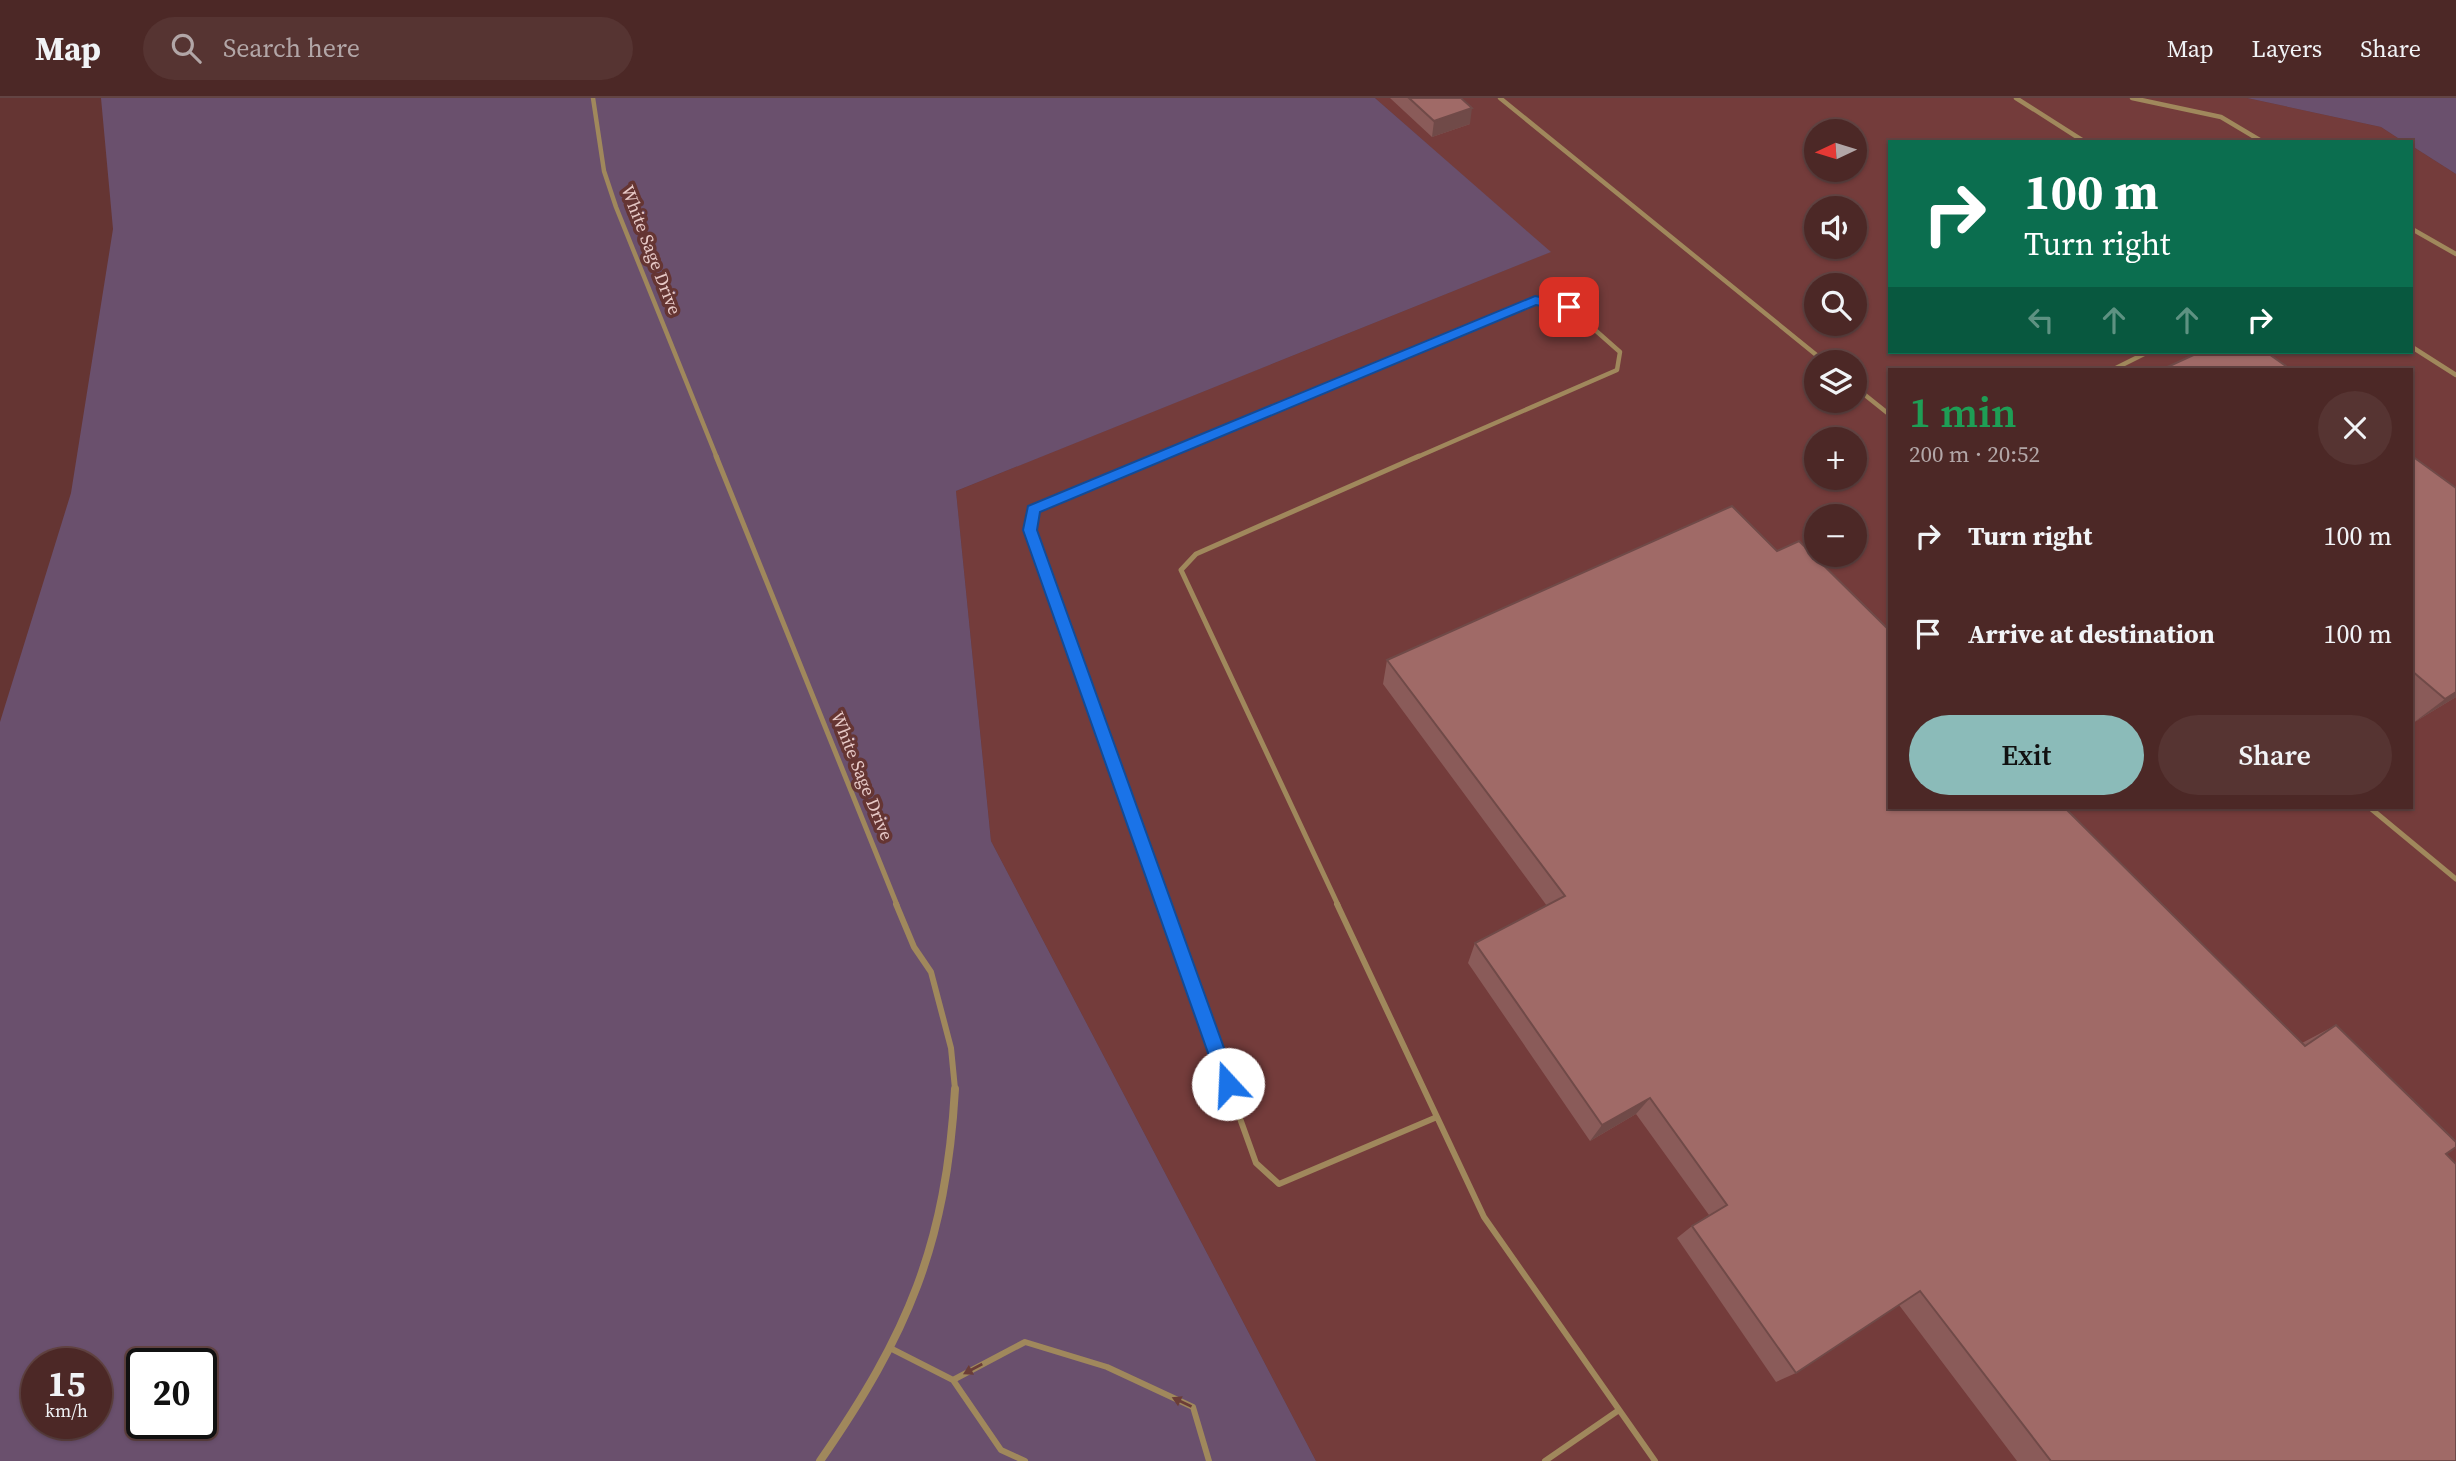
<!DOCTYPE html>
<html lang="en">
<head>
<meta charset="utf-8">
<style>
	body { margin:0; font-family:"Source Serif 4",serif; background:#563432; color:#f1f3f6; height:100vh; display:flex; flex-direction:column; font-size:26px; white-space:nowrap }
	* { box-sizing:border-box; margin:0 }
	p { font-size:23px; color:#b2a6a7 }
	.icon { flex:none; width:38px; height:38px; fill:none; stroke:currentColor; stroke-width:2; stroke-linecap:round; stroke-linejoin:round }
	.map { position:relative; flex:1; overflow:hidden }
	.drawer { position:absolute; left:1888px; top:270px; width:525px; height:441px; display:flex; flex-direction:column; background:#4c2826; border-radius:0px; box-shadow:0 2px 5px #0004,0 0 0 2px #634443 }
	.drawer>* { flex:none }
	.banner { position:absolute; left:1888px; top:42px; width:525px; height:214px; border-radius:0px; box-shadow:0 2px 5px #0004,0 0 0 2px #634443; background:#0b6e4f; color:#fff; overflow:hidden }
	.needle { width:46px; rotate:266deg }
	.fabs { position:absolute; left:1804px; top:21px; display:grid; gap:14px }
	.fabs a { display:grid; place-items:center; width:63px; height:63px; border-radius:50%; background:#4c2826; box-shadow:0 2px 5px #0004,0 0 0 2px #634443; font-size:35px }
	.speed { position:absolute; left:21px; top:1250px; display:flex; gap:14px; font-size:35px; font-weight:700; text-align:center }
	.speed>* { display:grid; place-content:center; width:91px; height:91px; border-radius:50%; background:#4c2826; box-shadow:0 2px 5px #0004,0 0 0 2px #634443; line-height:1 }
	.speed small { font-size:18px; font-weight:400 }
	.speed .limit { border:4px solid #111; border-radius:10px; background:#fff; color:#111 }
	.pin { position:absolute; display:grid; place-items:center; width:60px; height:60px; color:#fff; margin:-30px; border-radius:14px; box-shadow:0 4px 10px #0006 }
	.me { position:absolute; width:77px; margin:-38px; rotate:340deg; stroke-linejoin:round; filter:drop-shadow(0 0 5px #0008) }
	.turn { display:flex; align-items:center; gap:24px; height:147px; padding:0 21px; font-size:32px }
	.turn .icon { width:91px; height:91px; stroke-width:2.5 }
	.turn b { display:block; font-size:49px; line-height:60px }
	.lanes { display:flex; align-items:center; height:66px; padding:0 21px; background:#0003; justify-content:center; gap:35px; direction:ltr }
	.lanes .off { opacity:.35 }
	.round { display:grid; place-items:center; flex:none; width:74px; height:74px; border-radius:37px; background:#563432 }
	.summary { display:flex; align-items:center; justify-content:space-between; height:119px; padding:0 21px }
	h1 { font-size:42px; font-weight:600; line-height:52px; color:#1e9e55 }
	.action { display:flex; gap:14px; margin-top:auto; padding:14px 21px }
	.action a { flex:1; height:80px; border-radius:42px; background:#8bbbb9; color:#111; font-size:28px; font-weight:600; line-height:80px; text-align:center }
	.action a+a { background:#563432; color:#f1f3f6 }
	ul { padding:0; list-style:none }
	li { display:flex; align-items:center; gap:21px; height:98px; padding:0 21px }
	li div { flex:1 }
	li b { display:block; font-size:26px }
	li em { font-style:normal }
	header { display:flex; align-items:center; gap:42px; box-sizing:border-box; height:98px; padding:0 35px; background:#4c2826; border-bottom:2px solid #634443 }
	header strong { font-size:33px }
	nav { display:flex; gap:38px; margin-inline-start:auto; font-size:24px }
	.search { width:490px; height:63px; background:#563432; display:flex; align-items:center; gap:18px; box-sizing:border-box; padding:0 24px; border-radius:38px; color:#b2a6a7; font-size:26px }
	.map>svg:first-child { display:block }
</style>
</head>
<body>
<header>
<strong>Map</strong>
<div class="search"><svg class="icon" aria-label="search" viewBox="0 0 24 24"><circle cx="10" cy="10" r="6"/><path d="M15 15l6 6"/></svg>Search here</div>
<nav><a>Map</a><a>Layers</a><a>Share</a></nav>
</header>
<div class="map">
<svg width="2456" height="1363" viewBox="0 0 2456 1363">
	<rect width="100%" height="100%" fill="#653533"/>
	<path fill="#743c3b" fill-rule="evenodd" d="M1375,0H2247L2381,29L2404,44H1890V254H2412V48L2456,76V1363H1316L991,743L956,393L1550,154ZM1816,33H1855V72H1816ZM1816,110H1855V149H1816ZM1816,187H1855V226H1816ZM1816,264H1855V303H1816ZM1890,271H2412V709H1890ZM1816,341H1855V380H1816ZM1816,418H1855V457H1816Z"/>
	<path fill="#6a506d" fill-rule="evenodd" d="M101,0H1375L1551,154L956,393L991,743L1316,1363H0V624L71,395L113,131ZM37,1265H96V1325H37ZM142,1265H201V1325H142Z
		M2247,0H2456V76L2412,48V44H2404L2381,29Z"/>
	<g fill="none" stroke-linecap="round" stroke-linejoin="round">
		<path stroke="#a0885c" stroke-width="4.5" d="M593,0L604,73L616,109L717,360
			M1500,0L1825,264
			M2016,0L2085,44
			M2132,0L2221,19L2263,44
			M2412,131L2456,156
			M2412,249L2456,277
			M2114,271L2148,254
			M1855,289L1890,317
			M1155,360L1535,202L1569,209L1620,254L1617,272L1415,360"/>
		<path stroke="#a0885c" stroke-width="5" d="M716,358L897,807
			M1159,358L1033,411L1030,432L1164,807
			M2369,709L2456,781
			M1338,807L1181,472L1196,456L1419,358"/>
		<path stroke="#a0885c" stroke-width="6" d="M896,806L914,849L931,874L951,950L955,991
			M1163,806L1256,1065L1279,1086L1437,1019
			M1337,806L1484,1119L1655,1363
			M892,1251L953,1282L1001,1352L1025,1363
			M953,1282L1025,1244L1107,1269L1193,1309L1209,1363
			M1545,1363L1619,1312"/>
		<path stroke="#a0885c" stroke-width="8" d="M820,1363C908,1236 946,1147 955,991"/>
	</g>
	<path fill="#8a5b59" d="M1390,0H1461L1470,26L1432,39Z
		M2412,358L2456,390V599L2413,625L2412,623Z
		M1777,453L1890,709L2302,945L2336,927L2446,1056L2456,1363H2017L1899,1207L1796,1275L1776,1284L1677,1140L1692,1128L1709,1117L1636,1016L1590,1043L1468,865L1475,845L1547,808L1383,586L1387,562Z"/>
	<path fill="#704a48" d="M1472,10L1470,26L1432,39L1434,23Z
		M2456,594V599L2413,625L2445,601Z
		M1650,1000L1636,1016L1590,1043L1602,1027Z"/>
	<path fill="#a06a67" stroke="#704a48" stroke-width="2" d="M1409,0H1461L1472,10L1434,23Z
		M2200,254H2266L2290,271H2163Z
		M2412,358L2456,390V594L2445,601L2412,573Z
		M1732,408L1777,453L1799,443L1890,533V709H2064L2305,948L2336,927L2456,1044V1049L2446,1056L2456,1066V1363H2051L1920,1193L1796,1275L1692,1128L1727,1107L1650,1000L1602,1027L1475,845L1565,798L1387,562Z"/>
	<defs><path id="oneway-solid" d="M-6-.8H1V-3.2L6.5 0L1 3.2V.8H-6Z" transform="scale(1.75)"/></defs>
	<g fill="#6b3d37">
		<use href="#oneway-solid" transform="translate(973 1271) rotate(152)"/>
		<use href="#oneway-solid" transform="translate(1182 1304) rotate(-155)"/>
	</g>
	<path fill="#1a73e8" stroke="#114b97" stroke-width="2" d="M1535,198L1569,205L1576,209L1569,213L1536,207L1040,414L1037,432L1237,986L1234,992L1228,994L1222,992L1219,986L1023,432L1028,408Z"/>
	<g text-anchor="middle" stroke-width="7" stroke-linejoin="round" paint-order="stroke">
		<g font-size="18" fill="#e7c9c7" stroke="#653533">
			<text transform="translate(651 152) rotate(69)" y="6">White Sage Drive</text>
			<text transform="translate(862 678) rotate(68)" y="6">White Sage Drive</text>
		</g>
	</g>
</svg>
<div class="fabs">
<a><svg class="needle" viewBox="-14 -14 28 28"><path d="M0-13l5 13h-10z" fill="#e53935"/><path d="M0 13l5-13h-10z" fill="#b2a6a7"/></svg></a>
<a><svg class="icon" aria-label="sound" viewBox="0 0 24 24"><path d="M4 9h4l5-4v14l-5-4H4zM17 9q2 3 0 6"/></svg></a>
<a><svg class="icon" aria-label="search" viewBox="0 0 24 24"><circle cx="10" cy="10" r="6"/><path d="M15 15l6 6"/></svg></a>
<a><svg class="icon" aria-label="layers" viewBox="0 0 24 24"><path d="M12 4l9 5-9 5-9-5zM3 14l9 5 9-5"/></svg></a>
<a>+</a>
<a>−</a>
</div>
<div class="speed"><div>15<small>km/h</small></div><div class="limit">20</div></div>
<div class="pin" style="left:1569px;top:209px;background:#d93025"><svg class="icon" aria-label="arrive" viewBox="0 0 24 24"><path d="M6 21V4h12l-3 4 3 4H6"/></svg></div>
<svg class="me" style="left:1228px;top:986px" viewBox="-20 -20 40 40"><circle r="19" fill="#fff"/><path d="M0-13L10 11 0 6-10 11z" fill="#1a73e8"/></svg>
<div class="banner">
<div class="turn"><svg class="icon" aria-label="right" viewBox="0 0 24 24"><path d="M7 20v-9h11M14 6l5 5-5 5"/></svg><div><b>100 m</b>Turn right</div></div>
<div class="lanes"><svg class="icon off" aria-label="left" viewBox="0 0 24 24"><path d="M17 20v-9H6M10 6l-5 5 5 5"/></svg><svg class="icon off" aria-label="ahead" viewBox="0 0 24 24"><path d="M12 20V5M6 11l6-6 6 6"/></svg><svg class="icon off" aria-label="ahead" viewBox="0 0 24 24"><path d="M12 20V5M6 11l6-6 6 6"/></svg><svg class="icon" aria-label="right" viewBox="0 0 24 24"><path d="M7 20v-9h11M14 6l5 5-5 5"/></svg></div>
</div>
<section class="drawer">
<div class="summary"><div><h1>1 min</h1><p>200 m · 20:52</p></div><a class="round"><svg class="icon" aria-label="close" viewBox="0 0 24 24"><path d="M6 6l12 12M18 6L6 18"/></svg></a></div>
<ul>
<li><svg class="icon" aria-label="right" viewBox="0 0 24 24"><path d="M7 20v-9h11M14 6l5 5-5 5"/></svg><div><b>Turn right</b></div><em>100 m</em></li>
<li><svg class="icon" aria-label="arrive" viewBox="0 0 24 24"><path d="M6 21V4h12l-3 4 3 4H6"/></svg><div><b>Arrive at destination</b></div><em>100 m</em></li>
</ul>
<div class="action"><a>Exit</a><a>Share</a></div>
</section>
</div>
</body>
</html>
